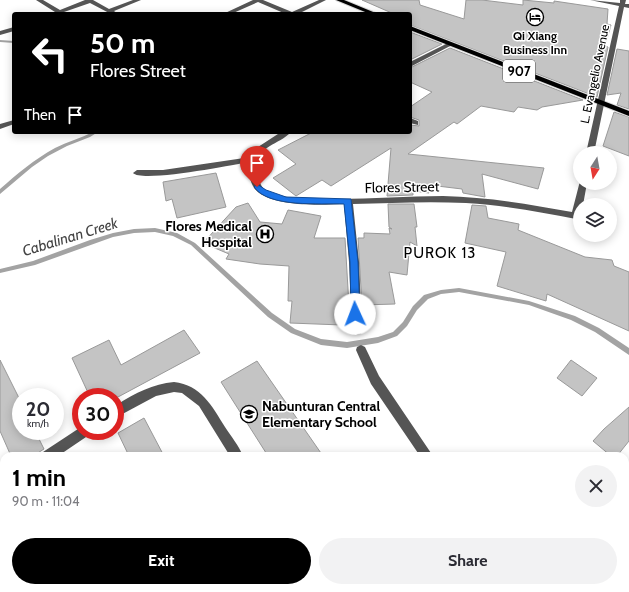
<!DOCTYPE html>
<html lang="en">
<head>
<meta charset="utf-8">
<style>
	body { margin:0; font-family:Cabin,sans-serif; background:#f2f2f3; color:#2b2b33; height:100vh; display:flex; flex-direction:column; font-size:15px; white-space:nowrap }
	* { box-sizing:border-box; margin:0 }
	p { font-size:13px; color:#7c7c81 }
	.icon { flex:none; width:22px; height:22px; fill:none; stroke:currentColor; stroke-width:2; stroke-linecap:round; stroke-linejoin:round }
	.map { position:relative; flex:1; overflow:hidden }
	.panel { position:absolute; left:0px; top:452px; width:629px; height:140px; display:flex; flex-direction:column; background:#fff; border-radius:12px 12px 0 0; box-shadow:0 2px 10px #0003 }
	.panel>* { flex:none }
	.hud { position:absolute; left:12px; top:12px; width:400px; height:122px; border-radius:4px; box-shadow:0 2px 10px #0003; background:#000; color:#fff; overflow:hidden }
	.needle { width:26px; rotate:191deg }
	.fabs { position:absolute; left:573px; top:146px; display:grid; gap:8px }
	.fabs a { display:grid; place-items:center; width:44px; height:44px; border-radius:50%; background:#fff; box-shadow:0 2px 10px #0003; font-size:20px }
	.speed { position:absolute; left:12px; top:388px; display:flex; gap:8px; font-size:20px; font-weight:700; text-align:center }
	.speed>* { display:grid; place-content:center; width:52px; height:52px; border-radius:50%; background:#fff; box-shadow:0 2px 10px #0003; line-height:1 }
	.speed small { font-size:10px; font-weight:400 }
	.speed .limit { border:6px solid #d22; background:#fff; color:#111 }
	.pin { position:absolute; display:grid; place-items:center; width:34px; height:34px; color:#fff; margin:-41px -17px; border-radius:50% 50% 50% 0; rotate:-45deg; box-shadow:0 0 4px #0007 }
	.pin .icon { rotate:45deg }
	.me { position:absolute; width:44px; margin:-22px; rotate:358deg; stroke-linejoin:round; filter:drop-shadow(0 0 3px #0008) }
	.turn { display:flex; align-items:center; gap:14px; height:84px; padding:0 12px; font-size:18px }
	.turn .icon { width:52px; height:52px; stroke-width:2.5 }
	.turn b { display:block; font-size:28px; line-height:34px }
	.then { display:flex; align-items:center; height:38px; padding:0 12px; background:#0003; gap:8px; font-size:15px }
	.round { display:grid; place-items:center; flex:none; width:42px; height:42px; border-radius:21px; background:#f2f2f3 }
	.summary { display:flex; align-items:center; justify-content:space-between; height:68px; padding:0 12px }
	h1 { font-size:24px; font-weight:800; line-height:30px; color:#000 }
	.action { display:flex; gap:8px; margin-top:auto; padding:8px 12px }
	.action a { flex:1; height:46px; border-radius:24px; background:#000; color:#fff; font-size:16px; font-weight:800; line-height:46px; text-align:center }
	.action a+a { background:#f2f2f3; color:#2b2b33 }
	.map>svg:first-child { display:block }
</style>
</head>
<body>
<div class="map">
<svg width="629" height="592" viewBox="0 0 629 592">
	<rect width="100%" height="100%" fill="#fff"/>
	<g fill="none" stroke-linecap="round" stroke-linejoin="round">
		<path fill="#a3a3a3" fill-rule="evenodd" d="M0,40L14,41V43L0,42Z
			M93,132H98L90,137L67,146L48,156L32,167L0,194V189C17,174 35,159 55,148C67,142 81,138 93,132Z
			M155,228L177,233L195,243L272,313L295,329L321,339L347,342L378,337L393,332L403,322L413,306L424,295L441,290L459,288L529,301L575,316L599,328L629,348V355L595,332L571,320L529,305L459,292L441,294L428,299L417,310L407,326L397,336L378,343L347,348L321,345L291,333L268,317L191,245L173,236L155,232L134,233L113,237L35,265L0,273V269L33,261L90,240L113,233L134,229Z"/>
	</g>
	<path fill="#c4c4c4" stroke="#999" d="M362,0H419L420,5L464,19L466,0H482L523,5V0L554,3V1L608,9L607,24L611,25L605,46L608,47L597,97L410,25V14H394Z
		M410,32L442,44L410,60Z
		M450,48L583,100L542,107L537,110L518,107L514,112L481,106L457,124L454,122L408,154L544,168L538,189L482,174L485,197L463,193L462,189L429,185V193L413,191V195L387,196L391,148L331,186L322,180L296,196L273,178L296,164L278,150L313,132H410V125L419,126V120L410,117V107L432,92L410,82V68Z
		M617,49L629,51V109L617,105L621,93L607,95Z
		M614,112L629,117V156L603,146Z
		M216,173L226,207L177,218L172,199L166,201L163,182Z
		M248,203L260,222L282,224L288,210L321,216L314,238H345L349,306H342V325L290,323L292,301H288L289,266L260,264L226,259L229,254L203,243L236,207Z
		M388,204H414L417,227H415L417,246L410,242L407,275L389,272L395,304L362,305L358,238H364V233L390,234L389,228L392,229L389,227Z
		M472,205L486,206L488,218L519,224L518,230L585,257L612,260L614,266L629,272V331L547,294L546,301L497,286L506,252L465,243Z
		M184,330L200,353L118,397H90L72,358L109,340L121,365Z
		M0,360L21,402V431H35L44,449L33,456H11L0,431Z
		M571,360L597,378L582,396L557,378Z
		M257,361L323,456H268L221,382Z
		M629,407V441L617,456H611L593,441L604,429Z
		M144,418L164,456H129L118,433Z"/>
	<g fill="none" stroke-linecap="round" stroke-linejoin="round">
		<g stroke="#dbdbdb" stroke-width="2">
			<path id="major" d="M336,0H344L378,14H370Z
				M410,26L629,111V116L410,30Z"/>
		</g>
		<path fill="#555" fill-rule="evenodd" d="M36,0H43L60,10L85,0H93L109,9L133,0H141L114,11L118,14H111L90,3L64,12L66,14H52L55,12Z
			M253,0H263L292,12L319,0H326L298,14H286L258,2L231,14H223Z
			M590,0L620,3V0H626L625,4H629V8L624,7L594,153H586L619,6Z
			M14,27V31L0,35V31Z
			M450,42L452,43V45L410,67V62Z
			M410,118L418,121V125L410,123Z
			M14,120V124L0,129V124Z
			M281,132H291C278,146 251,147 257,173C258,177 259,181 261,185C268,198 293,197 306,198C351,201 397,196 443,196C487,197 529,204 572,212L580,181V183H587L583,205H580V217L576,219C540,212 503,205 466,203C428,201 391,203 353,204L359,262L362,331L361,334L357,335L353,334L352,331L349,262L344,204C321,205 279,207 259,193C250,187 248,172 249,162C232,165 142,183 133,173L137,170H163L251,157L258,147Z
			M361,345L365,347L379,376L433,456H420L371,384L356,350L357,347Z
			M174,382C201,385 212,406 225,427C231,436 239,446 243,456H230L199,406L182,393L174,392L156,396L115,418V405L118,404C135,393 153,384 174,382Z
			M81,427V431H91L89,435L58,456H41L43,452Z
			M4,478V491L0,492V479Z
			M315,588H331L332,592H316Z
			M519,588H535L536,592H520Z"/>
		<use href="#major" fill="#000" fill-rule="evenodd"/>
	</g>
	<path fill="#1a73e8" stroke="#114b97" d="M257,184L266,190L286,197L351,199L358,262L360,314L359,316H352L351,314L350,262L344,204C320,203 269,208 254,187Z"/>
	<defs>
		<g id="hotel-ring" transform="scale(0.9)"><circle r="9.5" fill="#fff" stroke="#000" stroke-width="1.5"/><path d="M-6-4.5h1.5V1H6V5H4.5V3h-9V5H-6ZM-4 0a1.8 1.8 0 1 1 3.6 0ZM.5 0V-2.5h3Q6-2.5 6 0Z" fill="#000"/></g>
		<g id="hospital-ring" transform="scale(0.9)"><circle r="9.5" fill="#fff" stroke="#000" stroke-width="1.5"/><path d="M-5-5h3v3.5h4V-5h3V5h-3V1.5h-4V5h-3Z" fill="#000"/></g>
		<g id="school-ring" transform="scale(0.9)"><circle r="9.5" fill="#fff" stroke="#000" stroke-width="1.5"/><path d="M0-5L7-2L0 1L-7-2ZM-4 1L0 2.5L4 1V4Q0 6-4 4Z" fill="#000"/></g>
	</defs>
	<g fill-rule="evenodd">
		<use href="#hotel-ring" x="535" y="17"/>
		<use href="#hospital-ring" x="265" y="234"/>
		<use href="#school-ring" x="249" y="414"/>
	</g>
	<g text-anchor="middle" stroke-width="3" stroke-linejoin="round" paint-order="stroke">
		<g font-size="12" font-weight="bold" fill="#000" stroke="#fff">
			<text x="535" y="40">Qi Xiang<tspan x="535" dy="14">Business Inn</tspan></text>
		</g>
		<g font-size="12" fill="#000" stroke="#fff">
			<text transform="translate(595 74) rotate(-78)" y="4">L. Evangelio Avenue</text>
		</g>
		<rect fill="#fff" stroke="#4c4c4c" stroke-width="1" x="503" y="60" width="32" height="22" rx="3"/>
		<g font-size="13" font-weight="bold" fill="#000">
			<text x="519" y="76">907</text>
		</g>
		<g font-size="14" fill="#000" stroke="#fff">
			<text transform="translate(402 187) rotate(-1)" y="5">Flores Street</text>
		</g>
		<g font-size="14" font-weight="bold" fill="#000" stroke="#fff" text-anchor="end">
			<text x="252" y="231">Flores Medical<tspan x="252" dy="16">Hospital</tspan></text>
			<text x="262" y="411" text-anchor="start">Nabunturan Central<tspan x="262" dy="16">Elementary School</tspan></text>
		</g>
		<g font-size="15" font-style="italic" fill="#444" stroke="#fff">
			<text transform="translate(70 237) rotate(-17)" y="5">Cabalinan Creek</text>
		</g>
		<g font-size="15" letter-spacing="1" fill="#000" stroke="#fff">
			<text x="440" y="258">PUROK 13</text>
		</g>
	</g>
</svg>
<div class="fabs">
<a><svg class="needle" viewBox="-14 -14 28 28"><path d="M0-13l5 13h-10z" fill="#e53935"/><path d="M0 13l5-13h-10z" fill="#7c7c81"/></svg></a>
<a><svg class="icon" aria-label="layers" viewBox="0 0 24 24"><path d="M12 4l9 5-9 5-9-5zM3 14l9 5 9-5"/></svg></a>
</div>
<div class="speed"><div>20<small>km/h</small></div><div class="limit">30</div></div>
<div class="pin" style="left:257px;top:187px;background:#d93025"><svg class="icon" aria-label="arrive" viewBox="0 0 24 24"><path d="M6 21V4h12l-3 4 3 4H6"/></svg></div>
<svg class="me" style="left:355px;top:314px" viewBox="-20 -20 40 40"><circle r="19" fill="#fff"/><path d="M0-13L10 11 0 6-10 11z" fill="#1a73e8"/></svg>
<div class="hud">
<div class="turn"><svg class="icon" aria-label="left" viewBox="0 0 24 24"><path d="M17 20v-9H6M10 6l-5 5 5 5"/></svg><div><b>50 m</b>Flores Street</div></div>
<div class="then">Then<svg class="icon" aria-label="arrive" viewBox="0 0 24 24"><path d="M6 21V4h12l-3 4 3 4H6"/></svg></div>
</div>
<section class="panel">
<div class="summary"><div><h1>1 min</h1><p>90 m · 11:04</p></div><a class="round"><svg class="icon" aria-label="close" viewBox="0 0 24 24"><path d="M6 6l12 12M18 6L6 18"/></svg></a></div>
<div class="action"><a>Exit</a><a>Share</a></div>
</section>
</div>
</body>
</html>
